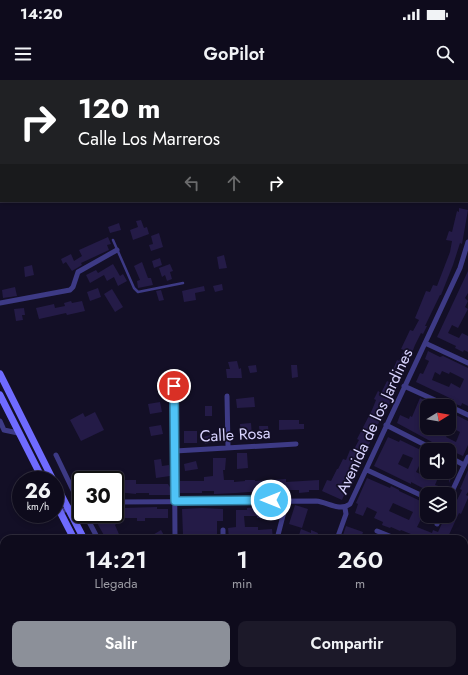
<!DOCTYPE html>
<html lang="es">
<head>
<meta charset="utf-8">
<style>
	body { margin:0; font-family:Jost,sans-serif; background:#1c1929; color:#f1f3f6; height:100vh; display:flex; flex-direction:column; font-size:15px; white-space:nowrap }
	* { box-sizing:border-box; margin:0 }
	p { font-size:13px; color:#9b9ba3 }
	.icon { flex:none; width:22px; height:22px; fill:none; stroke:currentColor; stroke-width:2; stroke-linecap:round; stroke-linejoin:round }
	.map { position:relative; flex:1; overflow:hidden }
	.panel { position:absolute; left:0px; top:455px; width:468px; height:140px; display:flex; flex-direction:column; background:#0e0b1c; border-radius:12px 12px 0 0; box-shadow:0 2px 6px #0003,0 0 0 1px #2e2b3b }
	.panel>* { flex:none }
	.top-card { position:absolute; left:0px; top:0px; width:468px; height:122px; box-shadow:0 2px 6px #0003,0 0 0 1px #2e2b3b; background:#202124; color:#fff; overflow:hidden }
	.needle { width:26px; rotate:79deg }
	.controls { position:absolute; left:420px; top:319px; display:grid; gap:8px }
	.controls a { display:grid; place-items:center; width:36px; height:36px; border-radius:8px; background:#0e0b1c; box-shadow:0 2px 6px #0003,0 0 0 1px #2e2b3b; font-size:20px }
	.speed { position:absolute; left:12px; top:391px; display:flex; gap:8px; font-size:20px; font-weight:700; text-align:center }
	.speed>* { display:grid; place-content:center; width:52px; height:52px; border-radius:50%; background:#0e0b1c; box-shadow:0 2px 6px #0003,0 0 0 1px #2e2b3b; line-height:1 }
	.speed small { font-size:10px; font-weight:400 }
	.speed .limit { border:2px solid #111; border-radius:6px; background:#fff; color:#111 }
	.pin { position:absolute; display:grid; place-items:center; width:34px; height:34px; color:#fff; margin:-17px; border:2px solid #fff; border-radius:50%; box-shadow:0 1px 4px #0007 }
	.me { position:absolute; width:44px; margin:-22px; rotate:270deg; stroke-linejoin:round; filter:drop-shadow(0 0 3px #0008) }
	.turn { display:flex; align-items:center; gap:14px; height:84px; padding:0 12px; font-size:18px }
	.turn .icon { width:52px; height:52px; stroke-width:2.5 }
	.turn b { display:block; font-size:28px; line-height:34px }
	.lanes { display:flex; align-items:center; height:38px; padding:0 12px; background:#0003; justify-content:center; gap:20px; direction:ltr }
	.lanes .off { opacity:.35 }
	.eta { display:flex; justify-content:space-evenly; align-items:center; height:68px; text-align:center }
	.eta b { font-size:24px; font-weight:600; line-height:28px }
	.button { display:flex; gap:8px; margin-top:auto; padding:8px 12px }
	.button a { flex:1; height:46px; border-radius:8px; background:#8c9099; color:#fff; font-size:16px; font-weight:600; line-height:46px; text-align:center }
	.button a+a { background:#1c1929; color:#f1f3f6 }
	.status { display:flex; justify-content:space-between; align-items:center; height:28px; padding:0 20px; background:#0e0b1c; direction:ltr }
	.status svg { height:11px; fill:currentColor }
	header { display:flex; justify-content:space-between; align-items:center; height:52px; padding:0 12px; background:#0e0b1c; font-size:18px; font-weight:600 }
	.map>svg:first-child { display:block }
</style>
</head>
<body>
<div class="status"><b>14:20</b><svg viewBox="0 0 49 12"><path d="M0 12V9h3v3zM5 12V6h3v6zM10 12V3h3v9zM15 12V0h3v12zM26 1h20v11H26zM47 4h2v5h-2z"/></svg></div>
<header><svg class="icon" aria-label="menu" viewBox="0 0 24 24"><path d="M4 6h16M4 12h16M4 18h16"/></svg>GoPilot<svg class="icon" aria-label="search" viewBox="0 0 24 24"><circle cx="10" cy="10" r="6"/><path d="M15 15l6 6"/></svg></header>
<div class="map">
<svg width="468" height="595" viewBox="0 0 468 595">
	<rect width="100%" height="100%" fill="#130f26"/>
	<path fill="#12302f" d="M12,591H71L70,595H12Z"/>
	<path fill="#241b47" fill-rule="evenodd" d="M459,128L468,130L462,164L460,163L453,185L441,215H440L425,246H427L423,254L421,253L415,265L403,296L392,292L397,280L399,281L404,270L401,269L410,250L413,251L419,240L415,238L426,211L430,212L433,205L437,206L450,172L452,161L446,160L449,151L452,152L457,131L459,132Z
		M141,140L144,148L147,147L149,154L133,160L130,150L138,147L136,141Z
		M119,143L121,150L110,153L108,147Z
		M159,153L163,167L151,171L149,165L153,164L151,156Z
		M108,157L111,164L107,165L109,170L81,183L82,185L72,191L66,182L63,184L61,179L71,174L74,181L82,176L79,170Z
		M224,175L227,188L219,189L217,177Z
		M160,178L162,185L154,188L152,181Z
		M142,182L148,198H151L153,205L138,208L137,201L140,200L134,186Z
		M113,184L120,196L123,194L127,201L118,206L114,197L107,201L104,195L90,203L86,195L96,190L98,193Z
		M170,184L173,191L170,192L172,199L167,201L165,195L162,197L159,188Z
		M32,185L34,195L25,197L24,187Z
		M468,191V213L465,218L468,221L465,227L468,229L458,248L452,245L448,253L459,258L462,253L468,256V272L464,270L463,272L455,268L456,266L437,257Z
		M222,204L223,210L215,212L213,206Z
		M204,206L205,211L195,213L196,220L184,222L182,211Z
		M15,207L17,216L3,218L2,210Z
		M98,208L101,217L90,221L87,212Z
		M112,209L123,227L115,232L104,214Z
		M161,210L164,220L159,221L156,211Z
		M71,221L72,223L82,221L85,231L67,235L66,233L39,239L36,228L54,224L55,228L65,226L64,223Z
		M24,228L25,235H22L23,240L16,241L14,229Z
		M428,271L440,277L443,276L468,288V326L462,323L461,326L453,323L454,320L416,302L420,293L423,294L429,281L425,279ZM442,291L449,294L450,292L464,299L460,308L451,303L449,307L432,300L435,292L440,295Z
		M237,281L239,289L241,288L242,298H227L226,289H230L228,282Z
		M256,285L257,292L250,293L248,286Z
		M291,285H297L298,297L292,298Z
		M387,301L398,306L384,336L383,335L377,346L351,407L348,406L342,420L322,411L327,400L331,401L337,389H338L343,379L346,380L350,370L353,371L359,360L357,359L372,330L376,320L374,319L378,311L381,313Z
		M254,317L255,327L237,328L236,319Z
		M420,318L437,326H427V335L423,344L425,345L424,348H439L438,350L448,354L446,357L456,362L460,352L450,347L451,345L449,344V333L456,336V335L468,341V365L463,376L454,372L455,370L432,362L397,343L400,335L409,339L410,336L412,337Z
		M160,322L162,332L150,334L148,324Z
		M205,326H212V336H205Z
		M95,332L104,350L81,361L70,340L83,333L85,337Z
		M279,340H299V344H304V349L279,350Z
		M251,343L252,356H245V352L241,353L240,344Z
		M161,345L163,354L151,356L149,347Z
		M259,346H268L269,356L260,357Z
		M184,351H197V363H184Z
		M211,355L212,362L205,364L203,357Z
		M388,357L399,362L400,360L427,373V388L420,384L416,392L428,398L430,392H449V384L456,387L449,403V397L440,393L435,405L445,408L443,414H434L411,402V404L374,386ZM403,374L413,378L408,389L398,384Z
		M237,373H247L248,388L237,389Z
		M213,378H226L225,390H223L224,400H234V402L245,401V400H255V401L286,399V402L319,400V410H309V412L299,413V410H278L236,413L214,414V411H202V413H180V401H204V397L213,396Z
		M161,379L162,386L169,385L170,396L156,398L154,380Z
		M196,381L198,389L185,391L184,384Z
		M468,390V412L466,415L468,416V418L461,434L459,433L447,459H423L401,450L400,451L391,447L390,448L382,445L383,442L374,438L377,432L367,427L363,436L355,433L358,424L356,423L367,398L390,408L391,406L399,410V411L427,424V436H435L432,442L422,437L417,447L432,453L433,450L438,452L444,439L446,436H449V431L454,421L456,422L462,410L460,409ZM393,423L413,432L409,440L389,431Z
		M117,400H136V404H168L171,409V415H149V413H136V414L117,412Z
		M295,425L308,429L302,448L289,444Z
		M124,426V428L157,427V429H168V438H145V441H137V438H113L116,444L115,445L121,459H106L96,441L95,434H102L103,439L112,434H115L116,427Z
		M257,426L277,427V439L257,438V436H244L245,447H258V450L272,449L273,459H229L228,448L236,447V430H247V428L257,427Z
		M202,428L223,429V441H217V454H215V459H207L206,454L183,455L182,429Z
		M346,446L363,452L361,459H356L343,455Z
		M301,449L311,453V450L318,453L316,459L306,456L305,458L299,455Z
		M161,450L166,459H146Z"/>
	<g fill="none" stroke-linecap="round" stroke-linejoin="round">
		<path stroke="#2fb8b0" stroke-width="1" stroke-dasharray="2 3" stroke-linecap="butt" d="M467,54H468
			M467,104L468,103"/>
		<path stroke="#3d3a85" stroke-width="2.5" d="M113,160L134,208L138,212L183,203"/>
		<path stroke="#3d3a85" stroke-width="5" d="M466,0V1
			M467,5L468,9
			M0,223L70,210L73,207L78,192L117,170
			M425,263L468,283
			M174,306L175,459
			M404,306L448,326
			M227,316L228,367
			M449,326L468,335
			M0,341L4,350
			M386,345L435,370
			M4,350L18,353
			M175,371L296,364
			M56,375L81,427
			M449,377L464,385
			M367,390L427,418
			M449,418L468,377
			M115,422L316,421C328,422 339,432 350,424L460,188L468,162
			M60,432L81,423
			M85,434L98,459
			M437,444L440,436
			M223,450V459
			M377,451L397,459
			M278,456L287,459
			M277,459L287,420
			M337,459L346,434L345,428
			M464,488L468,489L464,495
			M464,548L468,549
			M166,591L168,595
			M322,591V595
			M78,595L83,591
			M179,595L192,591"/>
		<path stroke="#6f6bff" stroke-width="7" d="M0,294L53,400
			M0,315L43,400
			M55,403L84,459
			M55,422L74,459
			M144,591L146,595
			M154,591L156,595"/>
	</g>
	<g fill="none" stroke-linecap="round" stroke-linejoin="round">
		<g stroke="#337fa1" stroke-width="10">
			<path id="route" d="M174,306L175,421L271,420"/>
		</g>
		<use href="#route" stroke="#4fc3f7" stroke-width="7"/>
	</g>
	<g text-anchor="middle" stroke-width="3.5" stroke-linejoin="round" paint-order="stroke">
		<g font-size="16" fill="#d9d4ff" stroke="#130f26">
			<text transform="translate(374 341) rotate(-65)" y="6">Avenida de los Jardines</text>
			<text transform="translate(235 354) rotate(-3)" y="6">Calle Rosa</text>
		</g>
	</g>
</svg>
<div class="controls">
<a><svg class="needle" viewBox="-14 -14 28 28"><path d="M0-13l5 13h-10z" fill="#e53935"/><path d="M0 13l5-13h-10z" fill="#9b9ba3"/></svg></a>
<a><svg class="icon" aria-label="sound" viewBox="0 0 24 24"><path d="M4 9h4l5-4v14l-5-4H4zM17 9q2 3 0 6"/></svg></a>
<a><svg class="icon" aria-label="layers" viewBox="0 0 24 24"><path d="M12 4l9 5-9 5-9-5zM3 14l9 5 9-5"/></svg></a>
</div>
<div class="speed"><div>26<small>km/h</small></div><div class="limit">30</div></div>
<div class="pin" style="left:174px;top:306px;background:#d93025"><svg class="icon" aria-label="arrive" viewBox="0 0 24 24"><path d="M6 21V4h12l-3 4 3 4H6"/></svg></div>
<svg class="me" style="left:271px;top:420px" viewBox="-20 -20 40 40"><circle r="17" fill="#4fc3f7" stroke="#fff" stroke-width="3"/><path d="M0-11L8 9 0 5-8 9z" fill="#fff"/></svg>
<div class="top-card">
<div class="turn"><svg class="icon" aria-label="right" viewBox="0 0 24 24"><path d="M7 20v-9h11M14 6l5 5-5 5"/></svg><div><b>120 m</b>Calle Los Marreros</div></div>
<div class="lanes"><svg class="icon off" aria-label="left" viewBox="0 0 24 24"><path d="M17 20v-9H6M10 6l-5 5 5 5"/></svg><svg class="icon off" aria-label="ahead" viewBox="0 0 24 24"><path d="M12 20V5M6 11l6-6 6 6"/></svg><svg class="icon" aria-label="right" viewBox="0 0 24 24"><path d="M7 20v-9h11M14 6l5 5-5 5"/></svg></div>
</div>
<section class="panel">
<div class="eta">
<div><b>14:21</b><p>Llegada</p></div>
<div><b>1</b><p>min</p></div>
<div><b>260</b><p>m</p></div>
</div>
<div class="button"><a>Salir</a><a>Compartir</a></div>
</section>
</div>
</body>
</html>
